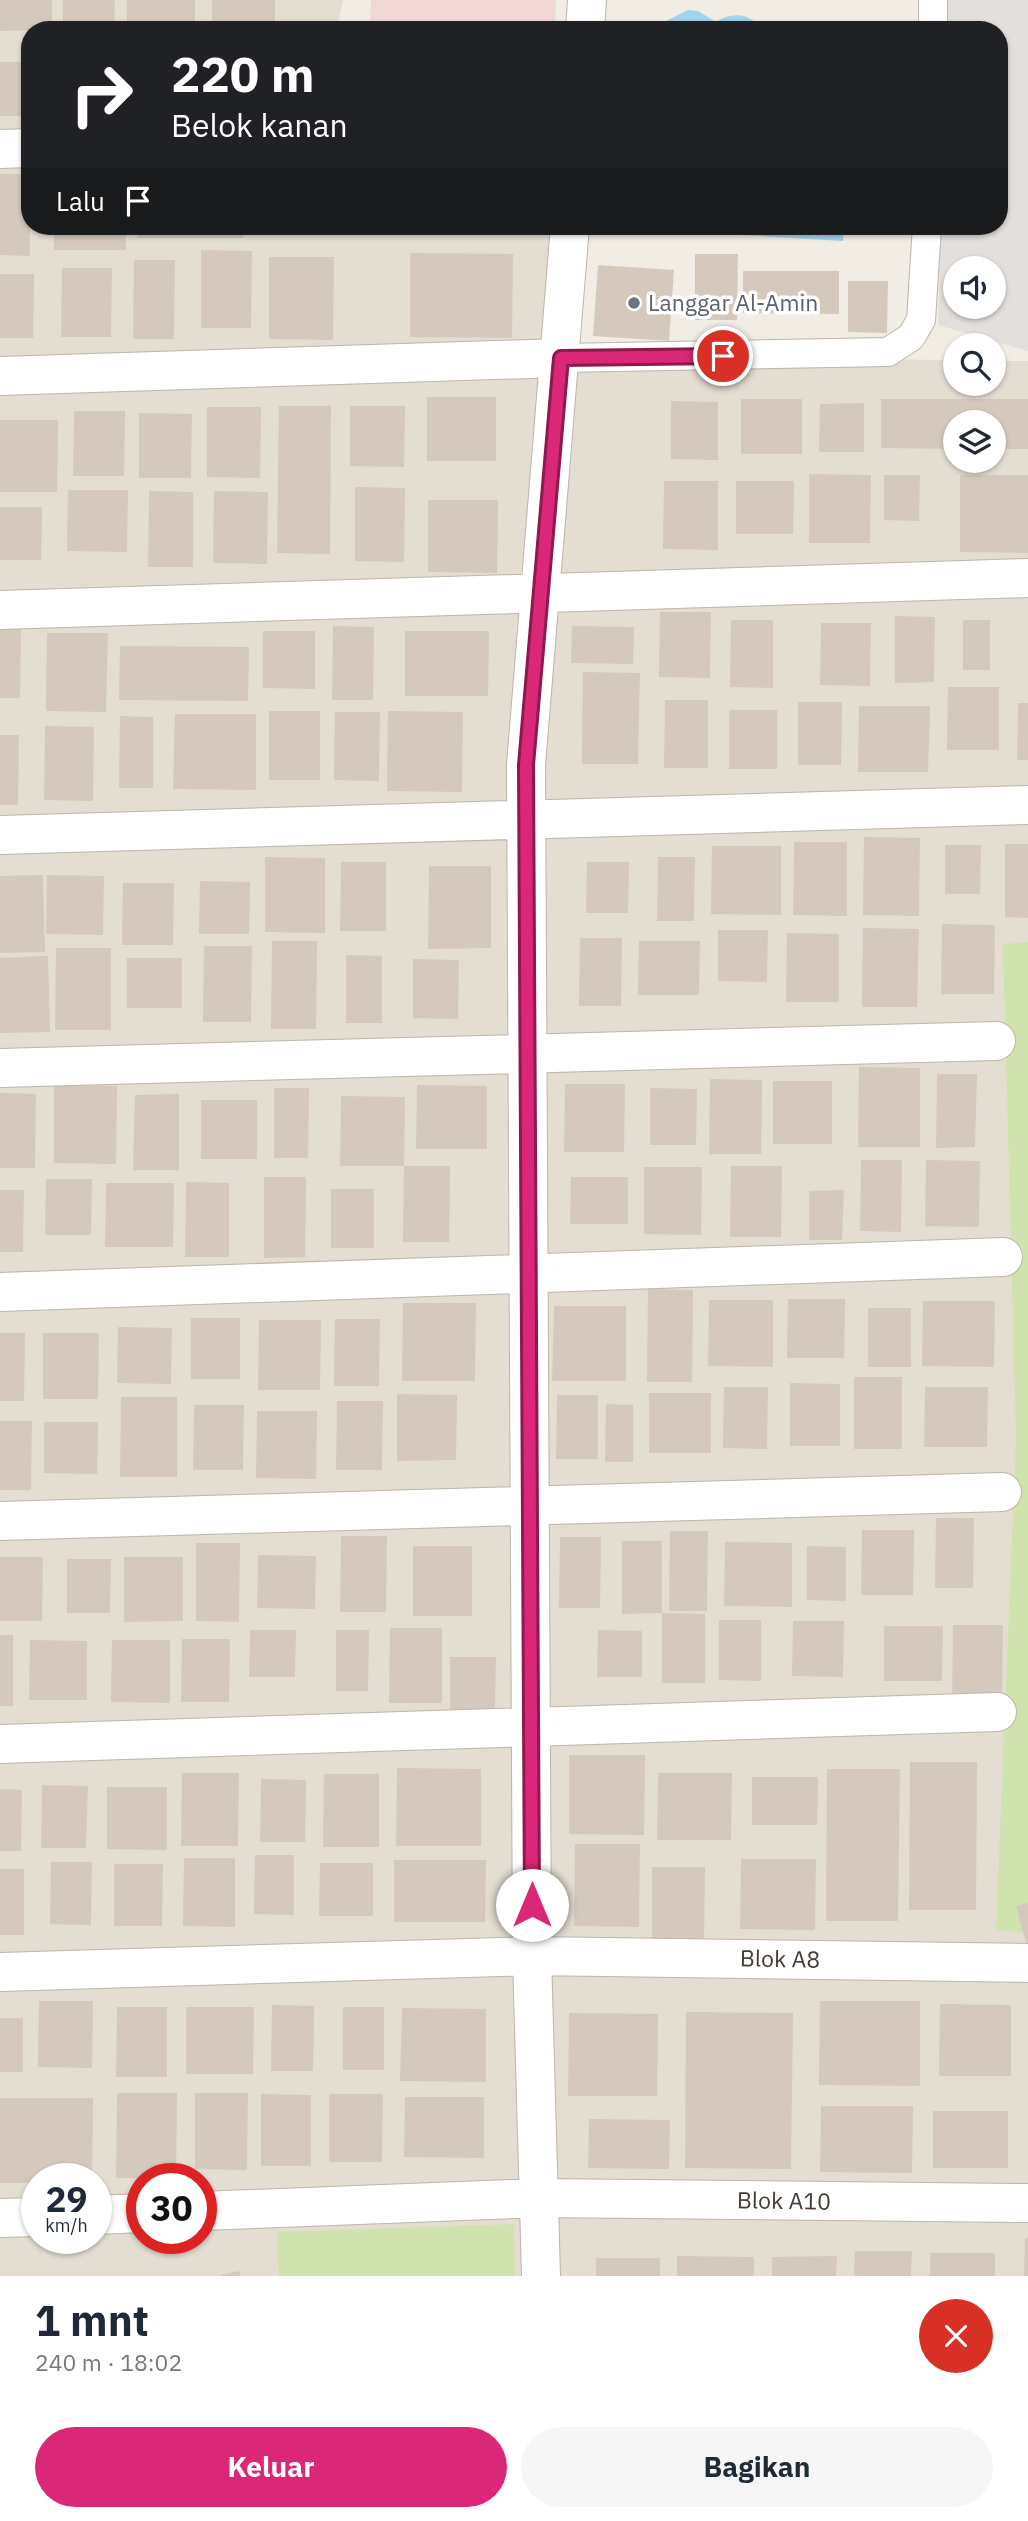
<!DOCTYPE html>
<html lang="id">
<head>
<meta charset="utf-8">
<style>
	body { margin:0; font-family:"IBM Plex Sans",sans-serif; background:#f6f6f7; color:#1f2937; height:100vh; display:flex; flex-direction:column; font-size:26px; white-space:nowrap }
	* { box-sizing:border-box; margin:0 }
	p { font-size:23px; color:#747a83 }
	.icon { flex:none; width:38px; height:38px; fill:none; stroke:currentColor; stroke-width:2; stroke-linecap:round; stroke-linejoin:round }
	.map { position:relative; height:2276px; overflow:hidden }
	.panel { display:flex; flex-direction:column; background:#fff; flex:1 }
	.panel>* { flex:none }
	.hud { position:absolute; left:21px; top:21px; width:987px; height:214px; border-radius:28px; box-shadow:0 2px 5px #0004; background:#202124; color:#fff; overflow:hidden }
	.fabs { position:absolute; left:943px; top:256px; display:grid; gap:14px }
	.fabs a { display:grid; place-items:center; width:63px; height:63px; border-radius:50%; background:#fff; box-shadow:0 2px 5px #0004; font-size:35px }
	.speed { position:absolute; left:21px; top:2163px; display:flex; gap:14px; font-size:35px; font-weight:700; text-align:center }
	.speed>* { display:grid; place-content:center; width:91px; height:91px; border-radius:50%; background:#fff; box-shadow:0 2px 5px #0004; line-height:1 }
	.speed small { font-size:18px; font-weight:400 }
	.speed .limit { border:10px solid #d22; background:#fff; color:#111 }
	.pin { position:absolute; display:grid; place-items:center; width:60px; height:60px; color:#fff; margin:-30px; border:4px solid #fff; border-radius:50%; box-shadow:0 2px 7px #0007 }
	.me { position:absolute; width:77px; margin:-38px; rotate:0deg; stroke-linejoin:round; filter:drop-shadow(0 0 5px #0008) }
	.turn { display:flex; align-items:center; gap:24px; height:147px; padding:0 35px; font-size:32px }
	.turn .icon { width:91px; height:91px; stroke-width:2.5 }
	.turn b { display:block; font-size:49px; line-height:60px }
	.then { display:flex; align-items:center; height:66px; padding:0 35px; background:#0003; gap:14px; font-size:26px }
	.round { display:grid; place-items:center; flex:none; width:74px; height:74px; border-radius:37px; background:#f6f6f7 }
	.headline { display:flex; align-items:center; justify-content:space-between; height:119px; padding:0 35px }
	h1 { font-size:42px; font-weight:800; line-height:52px }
	.primary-button { display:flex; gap:14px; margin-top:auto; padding:14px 35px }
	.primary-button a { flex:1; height:80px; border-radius:42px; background:#db2777; color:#fff; font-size:28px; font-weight:800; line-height:80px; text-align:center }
	.primary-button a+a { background:#f6f6f7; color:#1f2937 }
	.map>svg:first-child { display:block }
</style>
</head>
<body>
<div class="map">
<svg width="1028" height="2276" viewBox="0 0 1028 2276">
	<rect width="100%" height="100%" fill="#f1ece4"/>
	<path fill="#e4ddd2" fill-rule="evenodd" d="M0,0H343L338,23L340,30H30V226H560L544,357L955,360L956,383H994V361H1028V2276H0ZM956,422H994V460H956ZM37,2179H96V2238H37ZM142,2179H201V2238H142Z"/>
	<path fill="#f1d8d7" d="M371,0H556L555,29L370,26Z"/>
	<path fill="#d0e3ae" d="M1028,942V1933L996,1930L1016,1438L1003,944Z
		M514,2224L515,2276H279L277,2232Z"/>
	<path fill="#e2dfdc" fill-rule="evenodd" d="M945,0H1028V351L938,325L940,226H999V30H945ZM956,268H994V306H956Z"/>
	<path fill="#a2d4eb" d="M688,10L698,11L716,22C731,12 751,12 761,30H662L668,20Z
		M639,226H844L843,241L639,229Z"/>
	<path fill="#d5c9bd" d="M0,0H52V30L0,31Z
		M63,0H115L114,23H63Z
		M127,0H195V27H127Z
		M212,0H275V23L212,22Z
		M0,62H29L30,116H0Z
		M0,174H30V256L0,255Z
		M54,226H126V250H54Z
		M138,226H244L243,238H137Z
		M201,250L252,251L251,328H201Z
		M410,253L513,254L512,338L410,337Z
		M695,254H738L737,320H695Z
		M269,257H334L333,340L269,339Z
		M134,260H175L174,339H133Z
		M598,265L674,270L669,341L593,336Z
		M62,268H112L111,337H61Z
		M743,271H839V314L743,313Z
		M0,274H34L33,338H0Z
		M848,281H888L887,333L848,332Z
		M427,397H496V461H427Z
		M741,399H802V454H741Z
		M881,399H1028V449H994V422H956V449L881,448Z
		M671,401L718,402V460L671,459Z
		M864,403V452H819L820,404Z
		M279,406H331L330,554L277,553Z
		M350,406H405L404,467L350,466Z
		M207,407H261L260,478L207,477Z
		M74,411H125L124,476H73Z
		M139,413L192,414L191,478H139Z
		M0,420H58L57,492H0Z
		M809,474L871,475L870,543H809Z
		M884,475H920L919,521L884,520Z
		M960,475H1028V553L960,552Z
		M664,481H718V550L663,549Z
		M736,481H794L793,534H736Z
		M355,487L405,488L404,562L355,561Z
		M68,490H128L127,552L67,551Z
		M149,491L193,492V567H148Z
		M214,491L268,492L267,564L213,563Z
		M428,500H498L497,573L428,572Z
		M0,507H42L41,560H0Z
		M660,612H711L710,678L659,677Z
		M895,616L935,617L934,682L895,683Z
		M731,620H773V688L730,687Z
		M963,620H990V670H963Z
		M0,621L21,622L20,698H0Z
		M821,623H871L870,686L820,685Z
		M333,626L374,627L373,700H332Z
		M572,626L634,627L633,664L571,663Z
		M263,631H315V689L263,688Z
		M405,631H489L488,696H405Z
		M47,633H108L106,712L46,711Z
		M120,646L249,647L248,701L119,700Z
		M583,672L640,673L638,764H582Z
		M948,687H999V750H947Z
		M665,700H708V768H664Z
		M798,702H842L841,765H798Z
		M1018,703H1028V760H1017Z
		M859,706H930L928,772H858Z
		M729,710H777V769H729Z
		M269,711H320V780H269Z
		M388,711L463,712L462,792L387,791Z
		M335,712H380L379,781L334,780Z
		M175,714H256V790L173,789Z
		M120,716L153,717V788H119Z
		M45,726L94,727L93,801L44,800Z
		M0,735H19L18,805H0Z
		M864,837L920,838L919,916L863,915Z
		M794,842H847V916L793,915Z
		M1005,844H1028V918L1005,917Z
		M945,845H981L980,894H945Z
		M712,846H781V915L711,914Z
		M265,857L325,858V933L265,932Z
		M658,857H695L694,921H657Z
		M341,862H386V931H340Z
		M587,862H629L628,913H586Z
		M429,866H491V948L428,949Z
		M43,875L45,952L0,953V876Z
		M47,875L104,876L103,935L46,934Z
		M200,881L250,882L249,934H199Z
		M123,883H174L173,945H122Z
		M942,924L995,925L994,994H941Z
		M863,928L919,929L917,1007H862Z
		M718,930H768L767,982L718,981Z
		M787,933L839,934V1002H786Z
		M580,938H622L621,1006H579Z
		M272,941H317L316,1029H271Z
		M639,941H700L699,995H638Z
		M204,946H252L251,1022H203Z
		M56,948H111V1030H55Z
		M346,955L382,956V1023H346Z
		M48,956L50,1032L0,1033V958Z
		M127,958H182V1008H127Z
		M413,959L459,960L458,1019L413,1018Z
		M859,1067L920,1068V1147H858Z
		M937,1074H977L975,1147L936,1148Z
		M710,1079L762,1080L761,1154H709Z
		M773,1081H832V1144H773Z
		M565,1084H625L624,1152H564Z
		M54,1085L117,1086L116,1164L54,1163Z
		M417,1085L487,1086V1149H416Z
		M274,1088H309L308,1158H274Z
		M650,1088L697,1089L696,1145H650Z
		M0,1093L36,1094L35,1168H0Z
		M179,1094V1170H133L135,1095Z
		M341,1096L405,1097L404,1166H340Z
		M201,1100H257V1159H201Z
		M861,1160H902L901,1232L860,1231Z
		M926,1160L980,1161L979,1227L925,1226Z
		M404,1166H450L449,1242H403Z
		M731,1166H782L781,1237H730Z
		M644,1167H702L701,1235L644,1234Z
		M264,1177H306L305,1257L264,1258Z
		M571,1177H628V1224H570Z
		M46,1179H92L91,1235H45Z
		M186,1182L229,1183V1257H185Z
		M106,1183H174L173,1247H105Z
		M331,1189H374V1248H331Z
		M0,1190H24L23,1252H0Z
		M844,1190L842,1240H809V1191Z
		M648,1289L693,1290L692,1382H647Z
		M788,1299H845L844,1358H787Z
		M709,1300H773V1367L708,1366Z
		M923,1301H995L994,1367L922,1366Z
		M403,1303H476L475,1381H402Z
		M554,1306H626V1381H552Z
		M868,1308H911V1367H868Z
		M191,1318H240V1379H191Z
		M335,1319H380L379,1386H334Z
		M259,1320H321L320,1390H258Z
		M118,1327L172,1328L171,1384L117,1383Z
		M0,1333H25L24,1401H0Z
		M43,1333H99L98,1399H43Z
		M854,1377H902V1449H854Z
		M790,1383L840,1384V1446H790Z
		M724,1387H768L767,1449L723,1448Z
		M925,1387H988L987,1447H924Z
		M649,1393H711V1453H649Z
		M397,1394L457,1395L456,1460L397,1461Z
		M557,1395H598V1459H556Z
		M121,1397H177V1477H120Z
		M337,1401H383L382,1470H336Z
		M606,1404L633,1405V1462H605Z
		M194,1405H244L243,1470H193Z
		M257,1411H317L316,1479L256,1478Z
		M0,1421H32L31,1490H0Z
		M44,1422H98L97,1474L44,1473Z
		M936,1518H974L973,1588H935Z
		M862,1530H914L913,1595H861Z
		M670,1531H708L707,1611H669Z
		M341,1536H387L386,1612H340Z
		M560,1537H601L600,1608H559Z
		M622,1541H662V1613L622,1614Z
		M725,1542L792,1543V1607L724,1606Z
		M196,1543H240L239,1622L196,1621Z
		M413,1546H472V1616H413Z
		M807,1546L846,1547V1601L807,1600Z
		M258,1555L316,1556L315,1609L257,1608Z
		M0,1557H43L42,1621H0Z
		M124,1557H183V1621L124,1622Z
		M67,1559H111L110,1613H67Z
		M662,1613L705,1614V1683H662Z
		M719,1620H761V1681L719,1680Z
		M793,1621H844L843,1677L792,1676Z
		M953,1625H1003L1002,1700H952Z
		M884,1626H943L942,1681H884Z
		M390,1628H442V1703H389Z
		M250,1630H296L295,1677H249Z
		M336,1630H369L368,1691H336Z
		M598,1630L642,1631V1677H597Z
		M0,1635H13V1706H0Z
		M182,1639H230L229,1702H181Z
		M30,1640L87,1641V1700H29Z
		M112,1640H170V1703L111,1702Z
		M450,1657H496L495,1709H450Z
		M569,1755H645L644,1835L569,1834Z
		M910,1762H977L976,1910H909Z
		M397,1768L481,1769V1846H396Z
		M827,1769H900L898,1921H826Z
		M182,1773H239L238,1846H181Z
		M658,1773H732L731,1840H657Z
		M324,1774H379V1847H323Z
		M752,1777H818L817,1825H752Z
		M261,1779L306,1780L305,1842H260Z
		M42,1785L88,1786L86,1848H41Z
		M107,1787H167V1850L107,1849Z
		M0,1789L22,1790L21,1851H0Z
		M575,1844H640L639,1927L574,1926Z
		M255,1855H294V1915L254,1914Z
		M184,1858H235V1927L183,1926Z
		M741,1859H816L815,1930L740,1929Z
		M394,1860H486L485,1922H394Z
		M51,1862H92L91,1925L50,1924Z
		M320,1863H373V1916H319Z
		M114,1864H163L162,1926H114Z
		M652,1867H705L704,1939H652Z
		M0,1869H24V1935H0Z
		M1028,1903V1946H1027L1016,1906Z
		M39,2001H93L92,2068L38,2067Z
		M820,2001H920V2086L819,2085Z
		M940,2004L1011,2005V2076H939Z
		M272,2005L314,2006L313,2071H271Z
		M117,2007H167V2077H116Z
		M186,2007H254L253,2074H186Z
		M343,2007H384V2070H343Z
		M402,2008L486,2009V2082L400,2081Z
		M686,2012L793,2013L791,2169L685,2168Z
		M569,2013L658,2014L657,2096H568Z
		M0,2018H23V2072H0Z
		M117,2093H177L176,2178H116Z
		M195,2093H248L247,2170L195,2169Z
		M261,2094L311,2095V2166H261Z
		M329,2094H383L382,2162H329Z
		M405,2097H484V2158L404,2157Z
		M0,2098H93L92,2179H37V2183H0Z
		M821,2106H913L912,2173L820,2172Z
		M933,2111H1008V2168H933Z
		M589,2119L670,2120L669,2169L588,2168Z
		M1025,2238H1028V2276H1024Z
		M855,2251H912L911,2276H854Z
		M930,2253H995V2276H930Z
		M677,2256L754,2257V2276H677Z
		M837,2256L836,2276H772V2257Z
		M596,2258H660V2276H596Z
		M239,2271L241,2276H221V2275Z"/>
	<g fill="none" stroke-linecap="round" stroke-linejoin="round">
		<g stroke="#bfb5aa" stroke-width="30">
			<path id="service" d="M933,30V0
				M560,358L888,352L911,337L921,320L927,226"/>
		</g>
		<g stroke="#bfb5aa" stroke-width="40">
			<path id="minor" d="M585,30L587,0
				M0,149L30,148
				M0,376L560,358
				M0,610L1028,578
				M0,835L1028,805
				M0,1068L996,1041
				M0,1292L1003,1257
				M0,1521L1002,1492
				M0,1744L997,1712
				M0,1972L532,1956L1028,1963
				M201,2211L539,2198L1028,2203
				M96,2215L142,2213
				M0,2218L37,2217
				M541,2276L532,1956L526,765L570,226"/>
		</g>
		<use href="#service" stroke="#fff" stroke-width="28"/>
		<use href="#minor" stroke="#fff" stroke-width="38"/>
	</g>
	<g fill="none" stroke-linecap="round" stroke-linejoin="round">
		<g stroke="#8e194d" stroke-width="18">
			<path id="route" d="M532,1905L526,765L561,358L723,356"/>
		</g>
		<use href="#route" stroke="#db2777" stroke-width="12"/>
	</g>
	<circle fill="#6b7280" stroke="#fff" stroke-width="2.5" cx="634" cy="303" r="7"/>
	<g text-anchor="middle" stroke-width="7" stroke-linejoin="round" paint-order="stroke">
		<g font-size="23" fill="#5b616d" stroke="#fff" text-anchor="start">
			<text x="648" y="311">Langgar Al-Amin</text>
		</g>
		<g font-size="23" fill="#423c34" stroke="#fff">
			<text transform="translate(780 1959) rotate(1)" y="8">Blok A8</text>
			<text transform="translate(784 2201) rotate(1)" y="8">Blok A10</text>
		</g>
	</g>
</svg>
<div class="fabs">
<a><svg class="icon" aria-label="sound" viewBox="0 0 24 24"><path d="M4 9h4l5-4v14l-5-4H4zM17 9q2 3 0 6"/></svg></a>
<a><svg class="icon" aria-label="search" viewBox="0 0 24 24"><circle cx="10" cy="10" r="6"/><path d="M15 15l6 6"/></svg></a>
<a><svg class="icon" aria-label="layers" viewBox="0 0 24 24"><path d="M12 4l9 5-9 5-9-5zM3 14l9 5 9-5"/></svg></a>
</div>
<div class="speed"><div>29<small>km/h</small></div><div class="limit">30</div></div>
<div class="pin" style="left:723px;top:356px;background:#d93025"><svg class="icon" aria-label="arrive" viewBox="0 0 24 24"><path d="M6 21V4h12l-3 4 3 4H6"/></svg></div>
<svg class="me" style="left:532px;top:1905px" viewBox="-20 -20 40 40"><circle r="19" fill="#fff"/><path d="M0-13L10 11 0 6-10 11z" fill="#db2777"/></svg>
<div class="hud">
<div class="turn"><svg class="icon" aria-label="right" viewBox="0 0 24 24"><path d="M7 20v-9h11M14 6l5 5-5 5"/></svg><div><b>220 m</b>Belok kanan</div></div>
<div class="then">Lalu<svg class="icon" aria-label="arrive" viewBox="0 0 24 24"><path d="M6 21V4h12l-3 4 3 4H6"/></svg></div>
</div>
</div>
<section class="panel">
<div class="headline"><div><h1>1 mnt</h1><p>240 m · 18:02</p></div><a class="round" style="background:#d93025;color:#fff"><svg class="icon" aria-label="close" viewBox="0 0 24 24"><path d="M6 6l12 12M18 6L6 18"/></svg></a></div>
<div class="primary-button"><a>Keluar</a><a>Bagikan</a></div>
</section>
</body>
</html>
